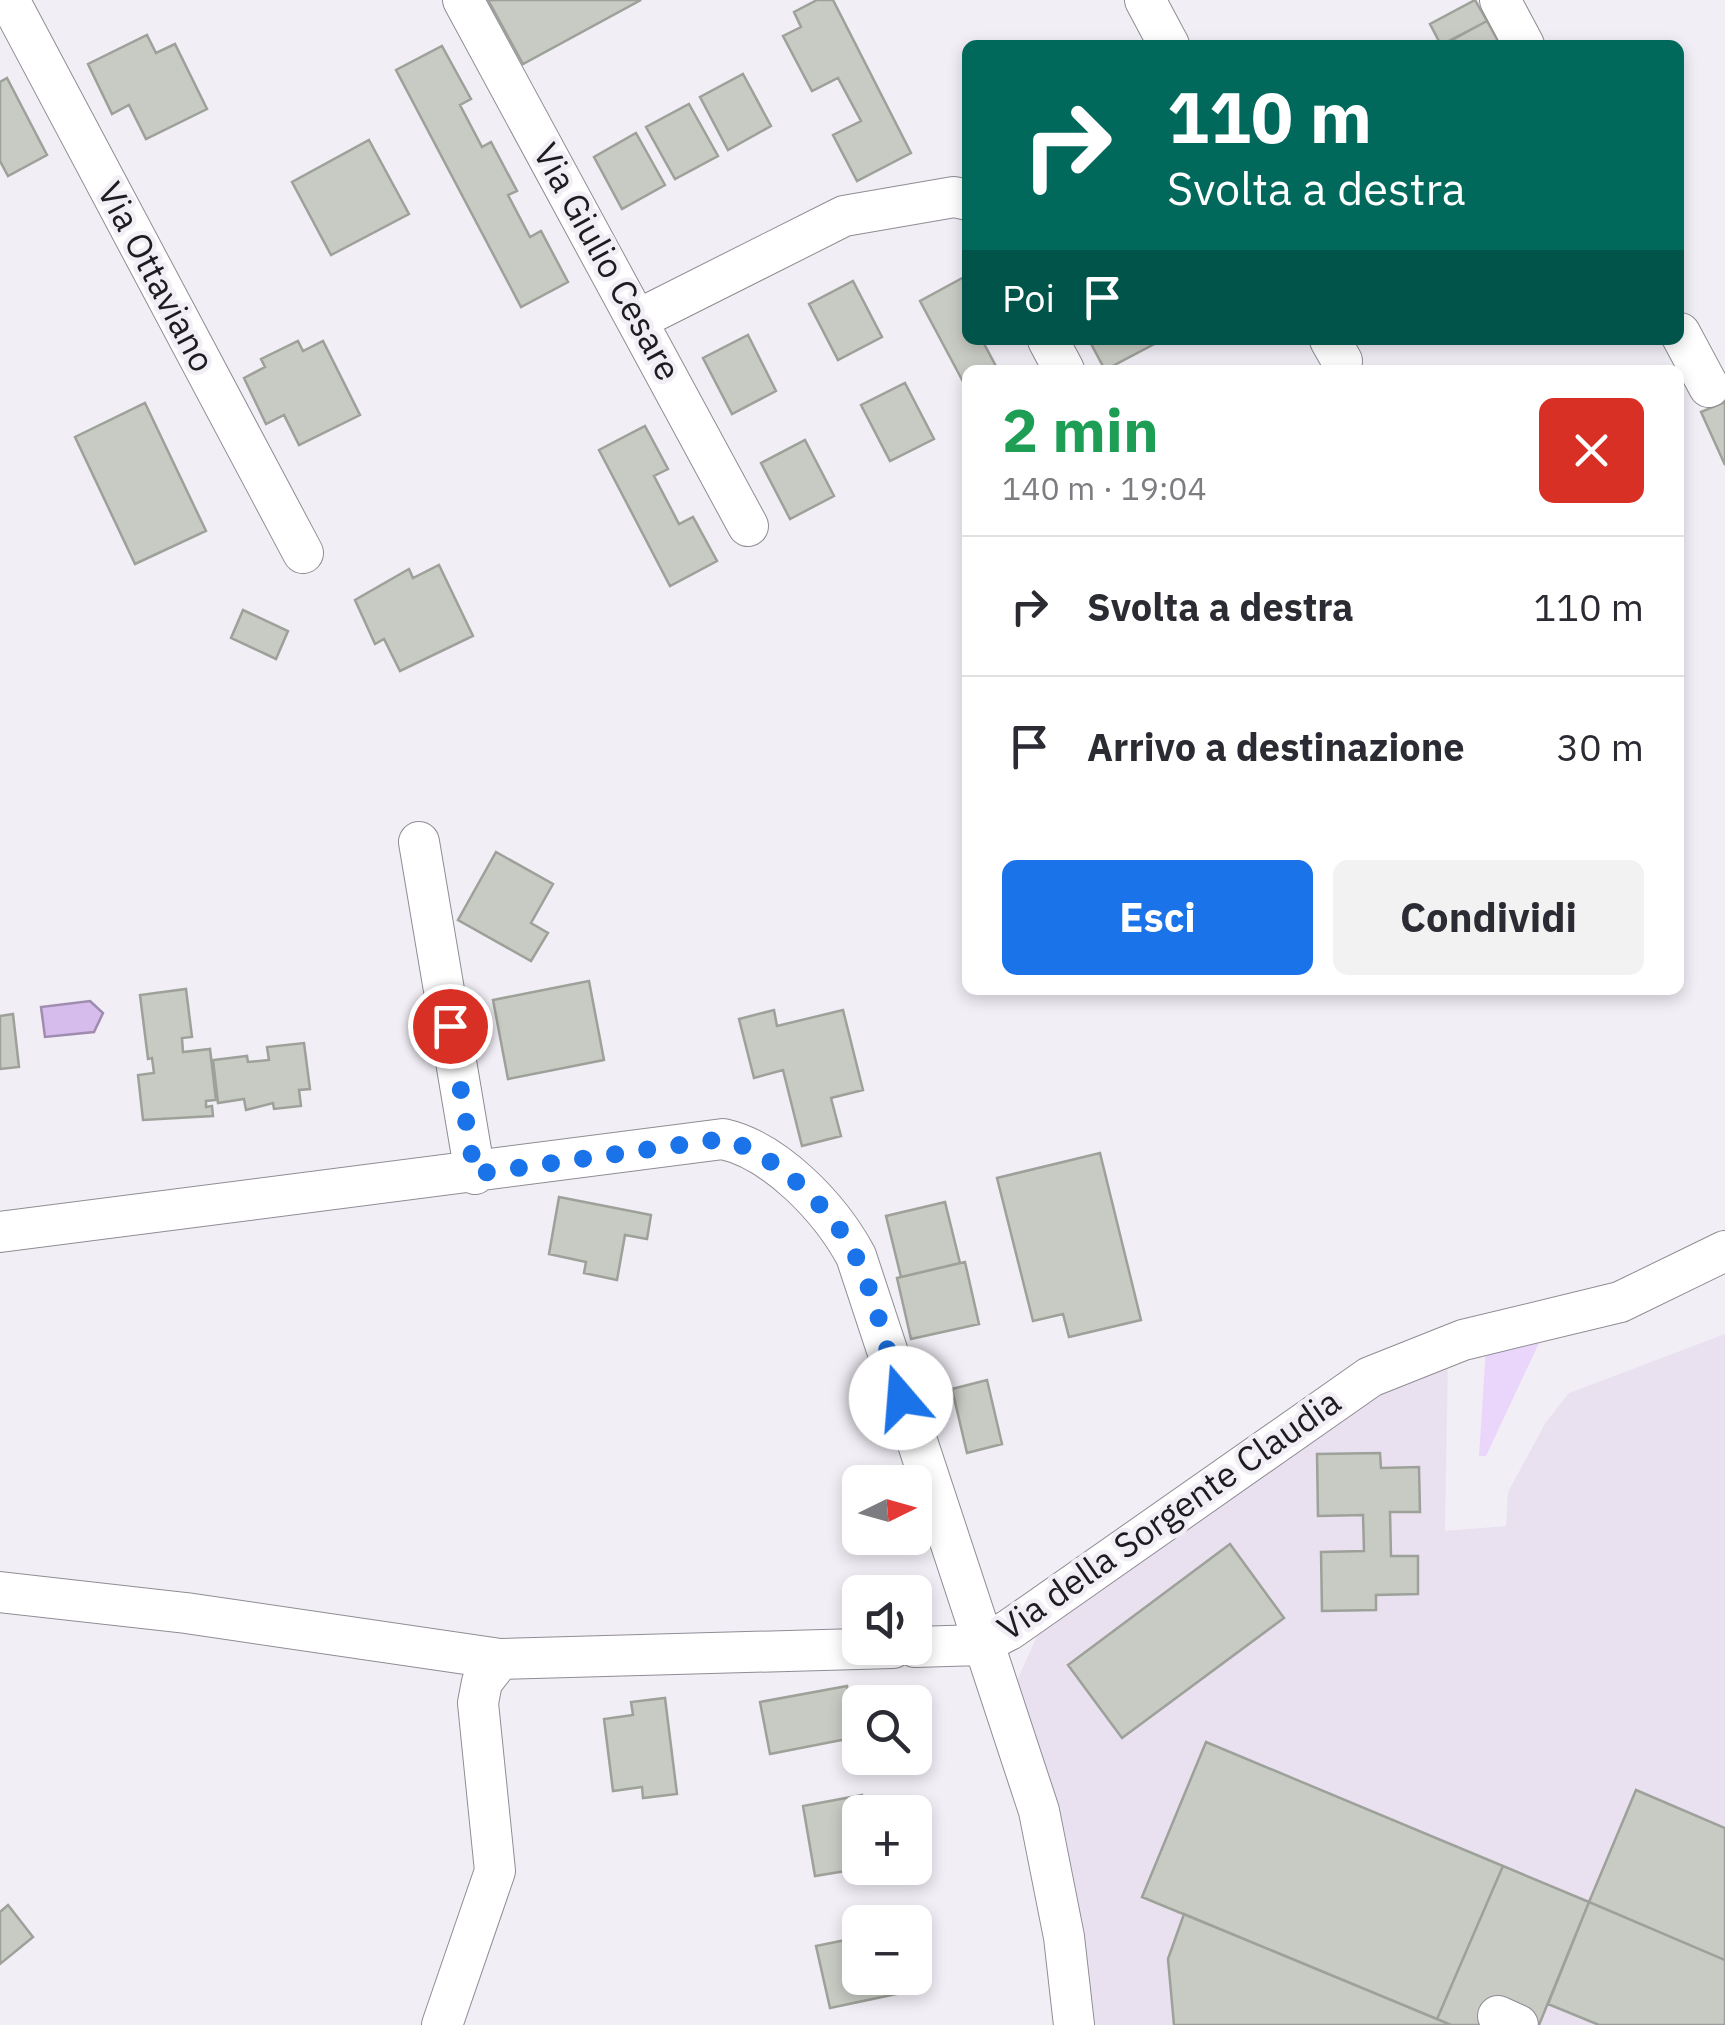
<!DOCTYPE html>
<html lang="it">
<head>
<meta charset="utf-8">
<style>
	body { margin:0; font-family:"IBM Plex Sans",sans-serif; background:#f2f2f3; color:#2b2b33; height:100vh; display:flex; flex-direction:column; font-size:38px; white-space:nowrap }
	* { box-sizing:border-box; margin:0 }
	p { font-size:32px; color:#7c7c81 }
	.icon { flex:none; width:55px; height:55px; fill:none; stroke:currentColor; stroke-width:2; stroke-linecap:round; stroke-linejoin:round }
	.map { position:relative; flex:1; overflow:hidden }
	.panel { position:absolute; left:962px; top:365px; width:722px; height:630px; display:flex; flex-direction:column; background:#fff; border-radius:15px; box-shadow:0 5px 15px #0003 }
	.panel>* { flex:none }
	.top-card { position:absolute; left:962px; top:40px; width:722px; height:305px; border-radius:15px; box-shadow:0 5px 15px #0003; background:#00695c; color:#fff; overflow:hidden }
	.needle { width:65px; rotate:85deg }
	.tools { position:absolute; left:842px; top:1465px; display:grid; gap:20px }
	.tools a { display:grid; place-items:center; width:90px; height:90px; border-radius:15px; background:#fff; box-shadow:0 5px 15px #0003; font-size:50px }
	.pin { position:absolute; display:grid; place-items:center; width:85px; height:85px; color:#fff; margin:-42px; border:5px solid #fff; border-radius:50%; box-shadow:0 2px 10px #0007 }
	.me { position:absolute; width:110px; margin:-55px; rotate:342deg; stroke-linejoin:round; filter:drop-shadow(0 0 8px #0008) }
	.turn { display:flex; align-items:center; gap:35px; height:210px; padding:0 40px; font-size:45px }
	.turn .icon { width:130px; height:130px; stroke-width:2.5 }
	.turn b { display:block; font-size:70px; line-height:85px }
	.then { display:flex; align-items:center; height:95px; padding:0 40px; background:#0003; gap:20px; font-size:38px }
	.round { display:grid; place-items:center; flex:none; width:105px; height:105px; border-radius:15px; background:#f2f2f3 }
	.head { display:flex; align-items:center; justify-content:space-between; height:170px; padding:0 40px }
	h1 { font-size:60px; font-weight:700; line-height:75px; color:#1e9e55 }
	.cta { display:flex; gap:20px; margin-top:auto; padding:20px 40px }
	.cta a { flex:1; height:115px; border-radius:15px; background:#1a73e8; color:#fff; font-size:40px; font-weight:700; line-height:115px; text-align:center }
	.cta a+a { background:#f2f2f3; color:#2b2b33 }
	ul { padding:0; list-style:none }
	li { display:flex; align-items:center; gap:30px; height:140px; padding:0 40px; border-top:2px solid #e1e1e2 }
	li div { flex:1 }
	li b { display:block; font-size:38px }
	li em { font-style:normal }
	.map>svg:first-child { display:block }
</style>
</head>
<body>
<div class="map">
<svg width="1725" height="2025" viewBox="0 0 1725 2025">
	<rect width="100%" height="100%" fill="#f2eef6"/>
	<path fill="#e9e1f0" d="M1725,1334V2025H1095L1076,1894L1015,1685L1046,1616L1395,1373L1448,1362L1445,1531L1506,1526L1508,1492L1546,1422L1569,1393Z"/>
	<path fill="#ead6fb" d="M1540,1341L1486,1456H1479L1486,1347Z"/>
	<path fill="#d6bced" stroke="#9f8caf" stroke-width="2.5" d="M90,1001L103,1013L94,1032L45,1037L41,1007Z"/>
	<path fill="#c7cbc3" stroke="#9da199" stroke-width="2.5" d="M488,0H641L523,64Z
		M817,0H833L911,153L857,181L833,135L861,121L838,78L812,91L783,36L801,27L794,12Z
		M1475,0L1487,21L1441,45L1430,24Z
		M1487,21L1498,41L1491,45H1443Z
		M147,35L156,53L175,44L207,109L146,139L129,105L112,114L88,64Z
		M442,46L471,99L460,105L482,147L491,142L517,191L508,195L530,237L541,231L568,282L521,307L396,70Z
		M743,74L771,126L728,150L700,97Z
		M7,78L47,155L8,176L0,161V82Z
		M689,104L718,156L675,179L646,127Z
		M636,133L665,185L622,209L594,157Z
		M369,140L409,214L331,255L292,182Z
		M966,276L968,340H982L998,370H968V391L920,301Z
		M853,281L882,337L838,360L809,304Z
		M748,335L776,391L732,414L703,358Z
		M1089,340H1154L1156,343L1105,370Z
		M298,341L303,351L323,341L360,415L299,445L284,415L266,424L244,378L265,367L261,359Z
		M905,383L934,439L890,461L861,405Z
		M1725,402V465L1701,412Z
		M145,403L206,531L135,564L75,437Z
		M645,426L668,469L654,476L679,524L693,517L717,561L670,586L599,450Z
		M805,440L834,496L790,519L761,463Z
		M439,565L473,636L400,671L384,639L375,644L355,600L409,569L413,578Z
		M243,610L288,631L276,659L231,638Z
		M496,852L553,884L531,923L548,933L531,961L458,920Z
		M589,981L604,1060L508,1079L493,1000Z
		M186,989L192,1037L182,1038L183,1052L210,1049L216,1100L206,1101V1107L212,1106L213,1116L143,1120L138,1075L154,1073L152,1058L148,1059L140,995Z
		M774,1010L777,1026L843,1010L863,1090L831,1098L841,1136L802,1146L783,1070L754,1078L739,1019Z
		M13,1014L19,1067L0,1069V1016Z
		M304,1043L310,1089L299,1090L301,1106L274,1109L273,1103L246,1110L244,1099L218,1103L213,1060L247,1056L248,1062L269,1060L267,1047Z
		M1100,1153L1141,1320L1069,1337L1063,1314L1033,1321L997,1178Z
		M559,1197L651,1215L647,1239L625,1235L617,1280L584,1273L586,1262L549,1254Z
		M945,1202L960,1263L901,1277L886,1216Z
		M965,1262L979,1324L911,1339L897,1278Z
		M987,1380L1002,1444L967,1453L952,1389Z
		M1380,1453L1381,1468L1419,1467L1420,1512H1390L1391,1556H1418V1594L1376,1595V1610L1322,1611L1321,1552L1364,1551L1363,1515L1318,1516L1317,1454Z
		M1230,1544L1284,1618L1122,1738L1068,1665Z
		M847,1686L857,1737L770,1754L760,1702Z
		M665,1698L677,1794L643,1798L642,1787L613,1791L604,1719L633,1715L631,1702Z
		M1206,1742L1503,1866L1437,2019L1142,1897Z
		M1636,1790L1725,1828V1960L1589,1902Z
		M862,1795L865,1812H860V1868H864L815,1876L803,1806Z
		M1503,1866L1589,1902L1539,2025H1451L1437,2019Z
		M1589,1902L1725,1960V2025H1599L1548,2004Z
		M8,1905L33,1937L0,1964V1912Z
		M1184,1914L1437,2019L1451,2025H1174L1168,1959Z
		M860,1937V1978H898L901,1993L830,2008L816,1946Z"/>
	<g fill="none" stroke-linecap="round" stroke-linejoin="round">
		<g stroke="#908c94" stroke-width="42">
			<path id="minor" d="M9,0L303,553
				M463,0L748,526
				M1145,0L1169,45
				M1500,0L1524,45
				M639,319L844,216L954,197L968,200
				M1680,333L1709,387
				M1048,340L1064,370
				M1330,340L1342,361
				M419,842L475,1174
				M0,1232L723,1139C776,1151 830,1208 856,1256L1039,1811L1064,1937L1074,2025
				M0,1592L186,1613L500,1659
				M915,1647L980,1645L1009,1630L1370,1377L1463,1340L1620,1302L1725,1251
				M1498,2016L1518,2025
				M442,2025L495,1871L478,1703L482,1682L500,1659L893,1648"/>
		</g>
		<use href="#minor" stroke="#fff" stroke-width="40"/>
	</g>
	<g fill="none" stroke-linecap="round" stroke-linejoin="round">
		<path stroke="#1a73e8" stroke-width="18" stroke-dasharray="0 32.4" d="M450,1026L475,1174L722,1139C770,1149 831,1208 853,1251C876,1295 886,1350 901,1398"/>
	</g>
	<g text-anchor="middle" stroke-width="9" stroke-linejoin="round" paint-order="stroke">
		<g font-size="35" fill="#1e1c1f" stroke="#f2eef6">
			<text transform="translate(607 262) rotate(61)" y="12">Via Giulio Cesare</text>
			<text transform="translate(156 277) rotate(62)" y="12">Via Ottaviano</text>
			<text transform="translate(1169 1515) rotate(-35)" y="12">Via della Sorgente Claudia</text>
		</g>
	</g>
</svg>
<div class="tools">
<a><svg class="needle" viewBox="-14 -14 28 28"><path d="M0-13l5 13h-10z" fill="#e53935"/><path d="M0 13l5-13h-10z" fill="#7c7c81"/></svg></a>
<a><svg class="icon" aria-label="sound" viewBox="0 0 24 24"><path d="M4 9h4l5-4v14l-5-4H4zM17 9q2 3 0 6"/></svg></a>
<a><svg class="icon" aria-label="search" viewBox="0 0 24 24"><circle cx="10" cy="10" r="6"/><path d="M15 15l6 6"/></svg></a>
<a>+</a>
<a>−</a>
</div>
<div class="pin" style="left:450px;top:1026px;background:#d93025"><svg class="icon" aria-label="arrive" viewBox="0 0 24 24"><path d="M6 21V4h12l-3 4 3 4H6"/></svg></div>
<svg class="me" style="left:901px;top:1398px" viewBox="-20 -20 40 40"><circle r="19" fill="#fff"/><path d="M0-13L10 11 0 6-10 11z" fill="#1a73e8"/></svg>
<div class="top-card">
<div class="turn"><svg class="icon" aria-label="right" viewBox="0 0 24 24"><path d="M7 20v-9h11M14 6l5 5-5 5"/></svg><div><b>110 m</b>Svolta a destra</div></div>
<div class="then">Poi<svg class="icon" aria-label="arrive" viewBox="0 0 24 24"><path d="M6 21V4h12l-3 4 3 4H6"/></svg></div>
</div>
<section class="panel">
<div class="head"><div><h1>2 min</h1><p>140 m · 19:04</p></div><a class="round" style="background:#d93025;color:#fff"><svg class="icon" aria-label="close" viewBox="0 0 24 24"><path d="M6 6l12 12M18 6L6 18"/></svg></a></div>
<ul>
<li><svg class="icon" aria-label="right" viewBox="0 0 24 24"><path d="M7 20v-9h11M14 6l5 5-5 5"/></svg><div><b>Svolta a destra</b></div><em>110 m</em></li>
<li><svg class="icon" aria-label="arrive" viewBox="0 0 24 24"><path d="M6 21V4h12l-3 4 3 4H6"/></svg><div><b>Arrivo a destinazione</b></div><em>30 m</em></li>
</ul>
<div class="cta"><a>Esci</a><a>Condividi</a></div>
</section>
</div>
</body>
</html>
